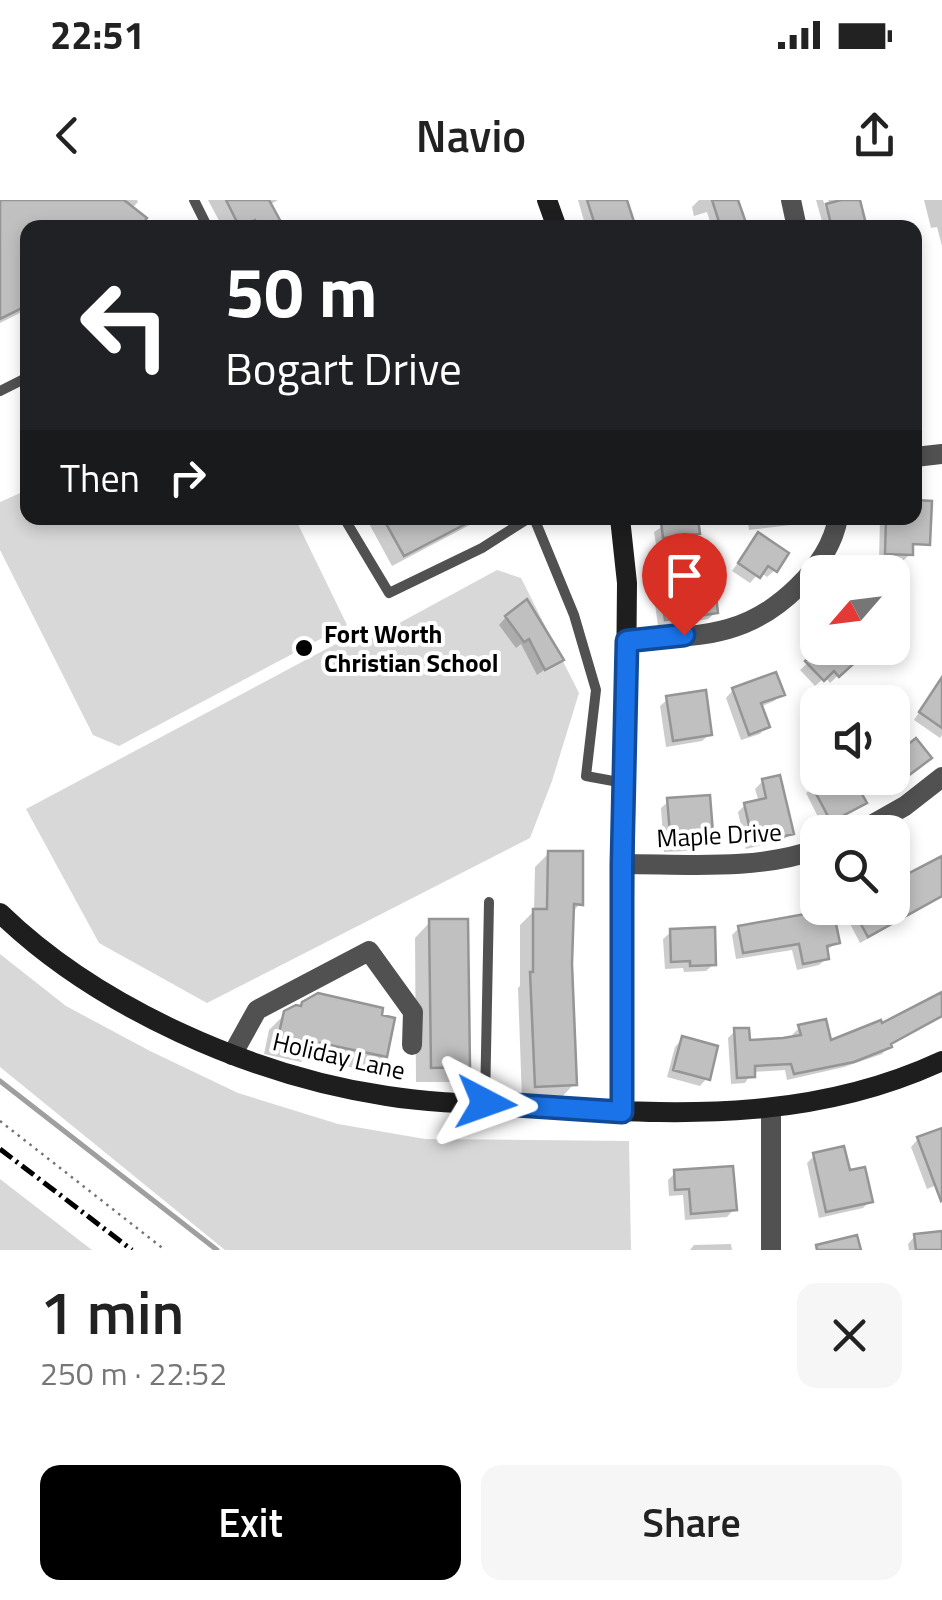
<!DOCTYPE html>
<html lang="en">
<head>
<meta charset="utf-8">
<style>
	body { margin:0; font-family:"Titillium Web",sans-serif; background:#f6f6f6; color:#222; height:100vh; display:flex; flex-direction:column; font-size:38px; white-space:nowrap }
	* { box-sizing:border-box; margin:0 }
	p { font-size:32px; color:#767676 }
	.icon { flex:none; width:55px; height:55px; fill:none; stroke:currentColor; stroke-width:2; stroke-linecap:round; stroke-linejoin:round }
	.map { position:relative; height:1050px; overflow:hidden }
	.details { display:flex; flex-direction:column; background:#fff; flex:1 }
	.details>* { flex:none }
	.guide { position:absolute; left:20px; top:20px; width:902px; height:305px; border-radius:20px; box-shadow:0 5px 15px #0003; background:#202124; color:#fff; overflow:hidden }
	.needle { width:65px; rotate:242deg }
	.controls { position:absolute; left:800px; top:355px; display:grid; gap:20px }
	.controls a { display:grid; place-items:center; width:110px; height:110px; border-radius:20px; background:#fff; box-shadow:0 5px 15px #0003; font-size:50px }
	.pin { position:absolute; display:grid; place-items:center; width:85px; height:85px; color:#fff; margin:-102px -42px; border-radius:50% 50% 50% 0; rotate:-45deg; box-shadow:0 0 10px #0007 }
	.pin .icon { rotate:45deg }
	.me { position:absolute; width:110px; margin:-55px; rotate:94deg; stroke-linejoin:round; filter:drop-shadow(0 0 8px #0008) }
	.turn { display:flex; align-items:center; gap:35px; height:210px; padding:0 40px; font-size:45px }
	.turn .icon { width:130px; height:130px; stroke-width:2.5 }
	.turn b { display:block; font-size:70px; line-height:85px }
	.then { display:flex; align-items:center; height:95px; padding:0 40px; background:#0003; gap:20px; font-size:38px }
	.round { display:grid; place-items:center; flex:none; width:105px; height:105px; border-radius:20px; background:#f6f6f6 }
	.summary { display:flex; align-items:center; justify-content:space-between; height:170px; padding:0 40px }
	h1 { font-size:60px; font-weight:600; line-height:75px }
	.primary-button { display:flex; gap:20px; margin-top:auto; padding:20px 40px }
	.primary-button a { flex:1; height:115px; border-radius:20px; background:#000; color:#fff; font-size:40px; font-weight:600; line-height:115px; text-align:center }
	.primary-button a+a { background:#f6f6f6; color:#222 }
	.status { display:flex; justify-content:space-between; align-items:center; height:70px; padding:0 50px; background:#fff; direction:ltr }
	.status svg { height:28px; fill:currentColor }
	header { display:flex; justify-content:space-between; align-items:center; height:130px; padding:0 40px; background:#fff; font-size:45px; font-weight:600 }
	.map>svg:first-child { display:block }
</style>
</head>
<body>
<div class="status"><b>22:51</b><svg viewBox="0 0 49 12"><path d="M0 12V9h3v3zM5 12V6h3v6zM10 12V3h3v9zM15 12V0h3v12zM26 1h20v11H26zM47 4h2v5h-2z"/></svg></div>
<header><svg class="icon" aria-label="back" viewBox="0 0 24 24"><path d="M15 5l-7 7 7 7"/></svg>Navio<svg class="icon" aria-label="share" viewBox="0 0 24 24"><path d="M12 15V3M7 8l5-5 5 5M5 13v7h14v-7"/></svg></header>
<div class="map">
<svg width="942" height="1050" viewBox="0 0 942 1050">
	<rect width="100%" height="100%" fill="#fff"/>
	<path fill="#d8d8d8" d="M27,290L28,318H295L347,425L119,546L93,535L0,350V302Z
		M497,370L521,378L579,493L552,581L530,638L207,803L99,743L26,609L360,431L366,441Z
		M0,754L66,806L150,851L238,893L338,924L425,939L629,941L631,1050H225L0,867Z
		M0,979L92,1050H0Z"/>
	<path fill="#0003" d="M0,0H137L138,2L131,9L28,28V109L0,123Z
		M208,0H278L269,5L278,22L272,28H223Z
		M578,0H624L634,28H586Z
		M699,0H737L745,28H712L707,12L694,16L692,7Z
		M816,0H823L827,12L832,10L828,0H857L863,28H824Z
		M924,0H942V46L937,27L931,28Z
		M915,302L929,303L911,344L910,354L903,361L879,360L880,318H915Z
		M366,318H483L392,366Z
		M665,318H696L698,333L690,340L656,344L654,332L666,324Z
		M747,318H805L798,324L749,330Z
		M758,335L775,370L767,377L760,372L750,383L732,371Z
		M871,366L884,372H864Z
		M660,382L704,400L716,412L708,419L697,421L694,413L685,422L658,426L653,389Z
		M892,390L901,394L892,411Z
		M506,417L560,459L537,475L521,444L516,448L499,425Z
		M824,448H859L863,452L830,483L825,477L815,486L800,470Z
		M942,477V535L940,538L914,520Z
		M733,490L782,494L774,501L760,507L767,526L760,534L741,540L726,498Z
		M668,499L710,534L702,541L666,547L660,506Z
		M906,549L921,565L886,592L875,578H892Z
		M829,578H851L864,602L823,627L806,593Z
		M763,581L791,633L783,640L746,649L738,612L745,605L759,602L755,589Z
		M669,601L710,632L703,640H693L686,651L664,652L661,608Z
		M549,653L580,704L571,713L574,884L561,898L522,900L518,788L520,786V725L534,711L535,667Z
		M942,658V697L860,743L844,712L848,708H892Z
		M430,722L467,866L451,882H416L415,738Z
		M739,728L838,742L825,751L827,758L819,765L797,770L792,750L736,759L732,735Z
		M671,732L714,764L706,771L684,772L683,768L665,769L663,739Z
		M942,795V817L890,845L882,854L844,867L787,880L785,870L752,872L745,883L731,884L728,838L735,831L748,843L793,839L792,835L800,827L829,844L881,827Z
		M299,808L384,856L369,871L305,858L301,862L264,854L269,830L286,813Z
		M682,839L707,878L700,886L667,877L675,847Z
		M942,930V983L927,989L911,947L918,939Z
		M814,956L870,1001L863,1008L819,1018L807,963Z
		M675,973L734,1009L727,1017L685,1020L683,995L669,996L668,980Z
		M942,1034V1050H909L908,1044L915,1036Z
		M731,1044L732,1050H690L694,1045Z"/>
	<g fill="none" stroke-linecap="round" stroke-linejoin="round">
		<path stroke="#9f9f9f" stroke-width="5" d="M0,881L217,1050"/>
	</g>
	<path fill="#c0c0c0" stroke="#959595" stroke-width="2.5" d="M0,0H124L147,18L140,28H28V105L0,119Z
		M226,0H269L281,22L271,28H259L255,20L240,28Z
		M587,0H627L636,28H596Z
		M712,0H738L745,20L721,28Z
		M841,0H860L867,28H832L826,4Z
		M915,300L932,301L930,345L913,344V355L885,354L886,318H915Z
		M383,318H477L404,356Z
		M673,318H698L700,334L663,338L661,322L673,320Z
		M758,332L789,353L777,372L768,366L760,378L738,363Z
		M703,374L706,397L716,396L718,413L704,415L700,403L693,404L695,416L665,420L659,380Z
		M527,399L564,460L545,470L529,439L524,442L505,416Z
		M820,448H871L839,477L834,471L824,481L805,461Z
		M776,472L785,495L761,503L770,527L749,535L732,488Z
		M942,477V528L919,512Z
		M706,490L712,535L673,541L666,496Z
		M892,528L906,546L916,538L932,558L892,588Z
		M780,575L794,634L753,643L744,603L766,598L762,579Z
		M824,578H853L867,603L831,622L811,584Z
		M710,595L713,633L695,635V644L671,646L667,598Z
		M548,651H583V705L574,704L572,764L577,885L535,887L530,772H533V709H547Z
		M942,656V696L868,737L852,708H892V682Z
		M833,709L840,743L827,746L829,759L803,764L799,744L743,753L738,726Z
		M429,719H468L470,867L431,868Z
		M715,727L716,765L690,766V761L671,762L670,729Z
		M942,792V816L891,844L892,847L854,862L794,874L791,864L755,866V877L737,878L734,828H749L750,840L783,838L801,835L798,825L826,819L831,840L881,820L882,823Z
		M318,793L383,808L382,815L395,818L387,857L320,843L319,848L278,838L284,811L296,805L301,806L302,802Z
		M682,836L718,846L710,880L673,870Z
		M942,928V1000L941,1001L917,937Z
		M844,946L850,970L865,967L873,1002L826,1012L813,953Z
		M733,966L737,1010L691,1014L689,989L675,990L674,970Z
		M942,1031V1050H916L914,1034Z
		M857,1035L861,1050H817L816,1045Z"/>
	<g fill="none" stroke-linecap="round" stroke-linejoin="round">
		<path stroke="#737373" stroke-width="2.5" stroke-dasharray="2.5 5" stroke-linecap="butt" d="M0,921L165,1050"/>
		<path stroke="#515151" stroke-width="10" d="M194,0L208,28
			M0,191L28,177
			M344,318L389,393L482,348L529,318
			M534,318L574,415L596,490L586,576L624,583
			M485,903L489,702"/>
		<path stroke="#515151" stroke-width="20" d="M791,0L797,28
			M915,257L942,254
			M627,441C660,438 696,438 728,429C776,416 829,367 838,318
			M859,632L905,606L942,577
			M622,664C687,664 756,671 818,649
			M232,855L257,810L369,751L413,812L412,845
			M771,1050V910"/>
		<path stroke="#1e1e1e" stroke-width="20" d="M547,0L557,28
			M620,318L627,383L622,911
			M0,713C98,808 253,876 387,896C444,905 504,904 561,908C694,916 819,918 942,861"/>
		<path stroke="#000" stroke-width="5" stroke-dasharray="15 5 2.5 5" stroke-linecap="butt" d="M0,949L132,1050"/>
	</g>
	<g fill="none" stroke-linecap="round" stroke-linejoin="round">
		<g stroke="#114b97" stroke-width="25">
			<path id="route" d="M486,903L622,912V664L627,441L684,435"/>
		</g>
		<use href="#route" stroke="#1a73e8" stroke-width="18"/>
	</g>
	<circle fill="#000" stroke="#fff" stroke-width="4" cx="304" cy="448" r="10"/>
	<g text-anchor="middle" stroke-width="8" stroke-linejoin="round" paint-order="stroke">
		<g font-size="25" font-weight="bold" fill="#000" stroke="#fff" text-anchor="start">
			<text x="324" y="443">Fort Worth<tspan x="324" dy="29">Christian School</tspan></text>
		</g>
		<g font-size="25" fill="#000" stroke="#fff">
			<text transform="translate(719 635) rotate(-3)" y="9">Maple Drive</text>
			<text transform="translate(339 856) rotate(13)" y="9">Holiday Lane</text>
		</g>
	</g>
</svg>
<div class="controls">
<a><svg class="needle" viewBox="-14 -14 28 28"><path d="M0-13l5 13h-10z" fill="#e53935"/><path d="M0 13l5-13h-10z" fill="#767676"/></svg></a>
<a><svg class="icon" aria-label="sound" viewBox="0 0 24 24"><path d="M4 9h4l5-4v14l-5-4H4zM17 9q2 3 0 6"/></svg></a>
<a><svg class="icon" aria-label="search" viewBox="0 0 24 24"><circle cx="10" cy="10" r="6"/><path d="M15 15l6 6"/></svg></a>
</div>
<div class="pin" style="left:684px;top:435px;background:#d93025"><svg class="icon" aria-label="arrive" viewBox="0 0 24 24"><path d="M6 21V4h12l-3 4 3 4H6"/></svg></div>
<svg class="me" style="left:486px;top:903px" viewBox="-20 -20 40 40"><path d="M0-17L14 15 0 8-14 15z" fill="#1a73e8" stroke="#fff" stroke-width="4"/></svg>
<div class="guide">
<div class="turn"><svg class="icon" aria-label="left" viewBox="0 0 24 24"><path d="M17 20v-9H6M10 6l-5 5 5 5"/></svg><div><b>50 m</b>Bogart Drive</div></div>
<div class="then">Then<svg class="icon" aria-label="right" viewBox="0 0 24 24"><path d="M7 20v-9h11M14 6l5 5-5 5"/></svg></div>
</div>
</div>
<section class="details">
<div class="summary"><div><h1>1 min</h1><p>250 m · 22:52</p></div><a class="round"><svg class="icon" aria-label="close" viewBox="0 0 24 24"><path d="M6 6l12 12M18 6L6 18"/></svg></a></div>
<div class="primary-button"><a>Exit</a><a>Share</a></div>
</section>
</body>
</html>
